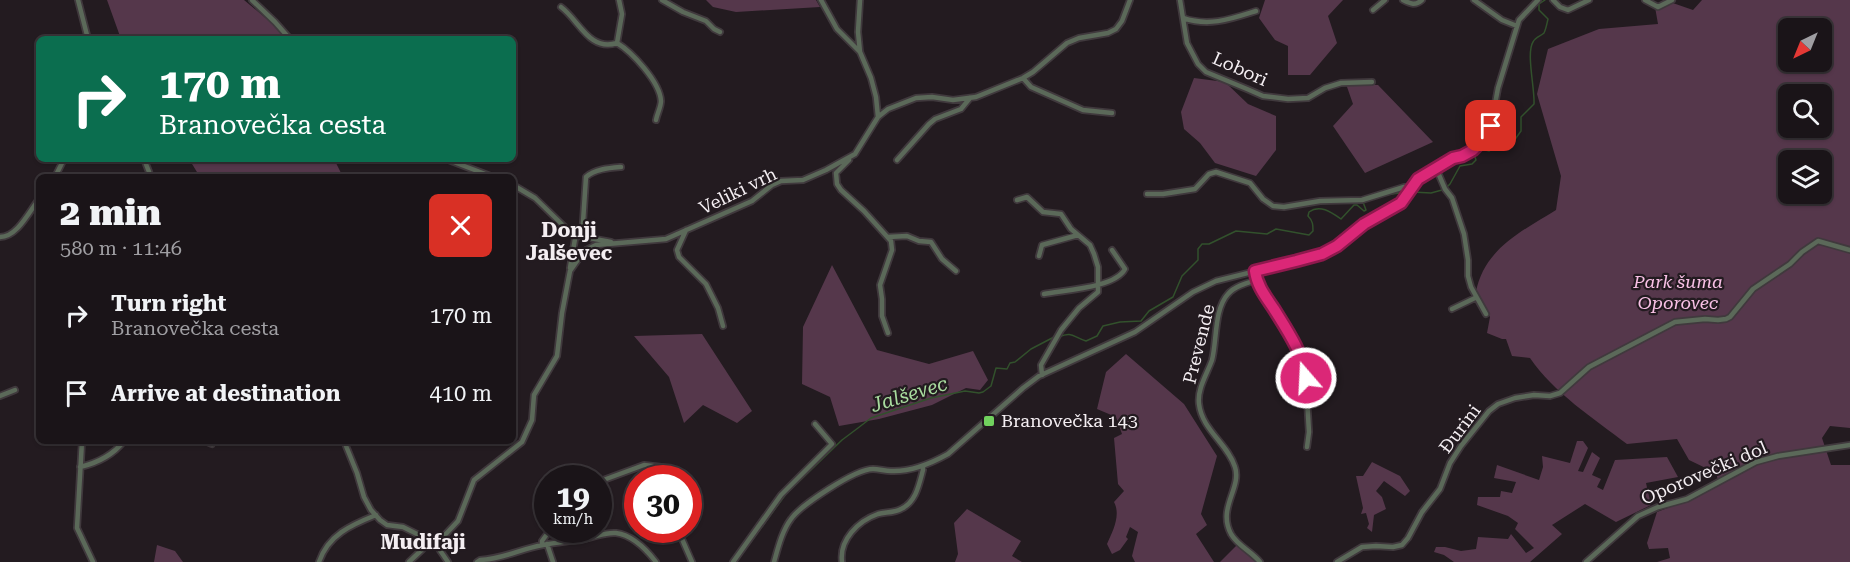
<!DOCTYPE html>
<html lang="en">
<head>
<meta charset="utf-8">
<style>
	body { margin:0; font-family:"Roboto Serif",serif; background:#272125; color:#f1f3f6; height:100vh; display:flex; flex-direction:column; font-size:22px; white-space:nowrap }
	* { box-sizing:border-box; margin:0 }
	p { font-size:20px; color:#9f9ea2 }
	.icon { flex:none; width:33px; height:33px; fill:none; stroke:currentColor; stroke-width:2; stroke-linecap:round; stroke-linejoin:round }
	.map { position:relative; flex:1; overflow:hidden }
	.sheet { position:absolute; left:36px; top:174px; width:480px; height:270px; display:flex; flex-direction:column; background:#1a1418; border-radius:9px; box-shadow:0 2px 4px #0004,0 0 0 2px #383337 }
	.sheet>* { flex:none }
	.hud { position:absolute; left:36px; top:36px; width:480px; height:126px; border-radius:9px; box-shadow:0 2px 4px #0004,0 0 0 2px #383337; background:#0b6e4f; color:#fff; overflow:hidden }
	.needle { width:39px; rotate:223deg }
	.buttons { position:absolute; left:1778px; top:18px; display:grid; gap:12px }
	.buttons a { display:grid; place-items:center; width:54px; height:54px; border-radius:9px; background:#1a1418; box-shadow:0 2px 4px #0004,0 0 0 2px #383337; font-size:30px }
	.speed { position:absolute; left:534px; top:465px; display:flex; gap:12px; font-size:30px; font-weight:700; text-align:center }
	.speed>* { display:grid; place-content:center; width:78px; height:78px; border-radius:50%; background:#1a1418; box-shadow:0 2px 4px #0004,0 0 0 2px #383337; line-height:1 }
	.speed small { font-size:15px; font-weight:400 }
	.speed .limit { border:9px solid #d22; background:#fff; color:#111 }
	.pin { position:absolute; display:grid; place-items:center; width:51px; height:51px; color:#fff; margin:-26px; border-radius:12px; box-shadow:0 3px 9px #0006 }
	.me { position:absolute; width:66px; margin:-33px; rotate:341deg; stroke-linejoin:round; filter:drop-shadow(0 0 4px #0008) }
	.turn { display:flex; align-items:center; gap:21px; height:126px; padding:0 24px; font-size:27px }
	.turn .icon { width:78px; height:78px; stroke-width:2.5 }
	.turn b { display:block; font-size:42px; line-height:51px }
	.round { display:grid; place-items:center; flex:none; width:63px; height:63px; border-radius:9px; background:#272125 }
	.overview { display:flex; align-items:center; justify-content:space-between; height:102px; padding:0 24px }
	h1 { font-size:36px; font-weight:800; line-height:45px }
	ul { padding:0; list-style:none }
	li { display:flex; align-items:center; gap:18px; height:78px; padding:0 24px }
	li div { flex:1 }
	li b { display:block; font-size:22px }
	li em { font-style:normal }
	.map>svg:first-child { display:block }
</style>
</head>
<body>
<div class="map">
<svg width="1850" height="562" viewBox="0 0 1850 562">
	<rect width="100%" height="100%" fill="#231b20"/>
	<path fill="#55374b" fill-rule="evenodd" d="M107,0H244L291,39H121Z
		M706,0H816L820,7L736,12L713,7Z
		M1265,0H1343L1328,16L1337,43L1310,75H1288V46L1275,40L1259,18Z
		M1702,0H1850V428L1830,426L1822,438L1831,465H1850V562H1657L1670,558L1668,548L1649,549L1647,543L1657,512L1686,501L1719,484L1716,473L1689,460L1677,439L1627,444C1593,418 1554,393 1530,358L1512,356L1506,339H1502L1487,333L1490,317L1476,292C1484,249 1522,231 1556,210L1561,176L1537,94L1548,49L1599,29L1658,24L1655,7L1667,1L1693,10ZM1788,28H1821V62H1788ZM1788,94H1821V128H1788ZM1788,160H1821V194H1788Z
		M1194,78L1225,82L1248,104L1276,116V150L1256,176L1215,163L1200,143L1184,129L1181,112Z
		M1346,84L1378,85L1433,142L1365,173L1333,126L1353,104Z
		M189,159H334L343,177H200Z
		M832,265L877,350L929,364L973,351L988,380L980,390L966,388L932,405L879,419L839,426L830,397L802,384L803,327Z
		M702,334L752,411L737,423L703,405L684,423L669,377L634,336Z
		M1126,354L1184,404L1217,456L1201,514L1207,525L1196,534L1214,562H1135L1132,556L1138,532L1130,527L1126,537L1128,539L1120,550L1112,554L1107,544C1113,531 1121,515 1114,502L1124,491L1118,484L1114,438L1122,434L1116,417L1097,409L1106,372Z
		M1577,441H1583L1588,448L1578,471L1583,472L1592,452L1600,458L1592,475L1601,479L1597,487L1603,490L1615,460L1667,457L1678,477L1646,483L1651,505L1616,522L1585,504L1552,525L1562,534L1530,562H1454L1444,555L1434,552L1436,547H1445L1461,551L1476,549L1478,537L1508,539L1511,534L1526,553L1534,548L1515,529L1518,523L1508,516L1477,505L1478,497H1500L1501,491L1512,493L1516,482L1494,478L1497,465L1539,480L1543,467L1542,456L1570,463Z
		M1372,462L1400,476L1410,491L1405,496L1384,481L1376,491L1382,497L1386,509L1374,515L1372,532L1367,528L1369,524L1366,513L1361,514L1363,508L1356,476H1363Z
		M967,509L1021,541L1012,556L1022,562H955L958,554L954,523Z
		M157,545L175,551L183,562H154Z
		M1237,545L1258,562H1220Z"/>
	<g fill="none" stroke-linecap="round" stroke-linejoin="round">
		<path stroke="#32512c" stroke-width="1.5" d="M1446,188L1450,184L1460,166L1472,164L1476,160L1474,154L1482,149L1489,151L1494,148L1495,141L1497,139L1505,146L1511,145L1521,131V117L1534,104C1535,89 1526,53 1533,42C1535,37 1541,36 1544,33C1546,29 1547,23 1548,19L1539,10V4L1545,0
			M1412,192L1431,193L1442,190
			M1385,195L1406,192
			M1059,337C1072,331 1073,337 1086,341L1097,336L1103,326L1120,322L1141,321L1149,311L1173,297L1182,276L1198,260V249L1202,244H1209L1236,231L1267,234L1276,229L1309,235L1313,231C1313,225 1313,221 1308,216L1309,212C1320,204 1331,212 1341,219L1354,205H1357L1364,211L1366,210L1363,202
			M736,562L786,494L842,440L858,428L871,418L931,398L965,391L979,393L983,392L991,386L996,368L1007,369L1010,363L1015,362L1031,349L1054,337"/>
		<g stroke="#40393d" stroke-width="8">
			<path id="minor" d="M78,0L88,39
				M252,0L275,22L290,39
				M619,0L622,14L617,43C632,52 660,82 661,101C661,107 657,114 656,120
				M662,0L683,12L706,21L714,29L720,32
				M821,0L837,29L860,52
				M860,0L858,32L860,52L871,78L876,97L878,117
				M1180,0L1187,43L1198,64L1206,72L1247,89L1263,96L1288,99L1308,98L1325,88L1341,83L1372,82
				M1403,0C1411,4 1415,6 1422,0
				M1474,0L1502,20L1517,26
				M1553,0L1560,7L1568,10L1589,0
				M1645,0L1658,7L1672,0
				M561,7C579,20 589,52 617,43
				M1373,10L1385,0
				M1183,18C1209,27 1231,19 1256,11
				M1023,78L1031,87L1083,110L1112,113
				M144,159L151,177
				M446,159L493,177
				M849,160L836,173L837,184L841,190L864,211L891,241L892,250L880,285L882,299V316L888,333
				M897,160L929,124L935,119L961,109L970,98
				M1436,168L1445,189L1452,198L1464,234L1468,260V276L1471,287L1486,314
				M55,177L64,159
				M513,185L535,198L573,235L611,242
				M1147,194H1163L1195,189L1209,174L1216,172L1250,183L1263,199L1273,206L1284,207L1320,201L1362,200L1404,187H1412
				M1017,200L1027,197L1043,212L1061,214L1071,229L1090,245L1094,254L1098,267V292L1079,308L1061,330L1041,365L1042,375
				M686,230L677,250L679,257L706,284L718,308L723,326
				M0,237C17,237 29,212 39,199
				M582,237L586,177C595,169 609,168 621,167
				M888,237L907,236L919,241L931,242L942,259L956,271
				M1039,256L1042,245L1078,235
				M570,268L575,239L573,235
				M1255,271L1257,280C1247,283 1235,286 1228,294C1214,309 1217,341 1212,360C1207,374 1197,389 1199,404C1202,430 1228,444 1235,467C1242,488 1217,508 1231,534C1238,546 1251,551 1260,562
				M1257,280L1285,326L1305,366L1309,432L1307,447
				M1044,294C1064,290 1115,288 1125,269L1112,250
				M1452,309L1475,298
				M0,396L15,390
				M82,441L77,528L93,562
				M205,441L212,444
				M344,441L357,473L364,497L371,510L380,520L387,525L403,527L435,543L448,562
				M80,467C97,463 113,455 124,441
				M598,482L644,465L661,467
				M682,539L692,562
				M547,544L553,562
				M542,545V541L550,530
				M319,562C328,535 351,525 376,515
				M409,562L428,544L435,543L444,536L458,521L474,480L522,442L532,420L534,395L557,356L562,313L570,271L584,251L596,245L666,239L752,201L772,185L781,181L803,180L826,170L855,154L878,117L888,109L916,98L932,97L953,100L976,97L1023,78L1033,72L1067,43L1079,38L1108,33L1116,29L1122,21L1130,0
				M477,562L480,560C503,559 520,549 543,545C558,542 573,541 588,538C598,536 606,532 616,533C632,535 646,549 656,562
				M733,562L781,495L832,444L815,424
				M774,562C778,548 782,531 791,519C801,505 855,469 873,469C879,469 885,471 891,471C911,472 930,464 948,454L1023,388L1039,376L1135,332L1193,292L1216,281L1296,261L1322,254L1337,246L1364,224L1401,203L1418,179L1453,158L1462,156L1473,150L1483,140L1491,126L1498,88L1519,20L1538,0
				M842,562C839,540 858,521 878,514C885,512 894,513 901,509C916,502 919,485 923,470V466
				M1337,562L1362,547L1376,546L1393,547L1402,545L1408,538L1422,512L1440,489L1450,463L1461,446L1489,411L1498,404L1515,398L1534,395L1550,396L1560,393L1589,367L1675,322L1705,319L1718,320L1726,319L1730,317L1753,289L1790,264L1802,252L1818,241L1850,250
				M1586,562L1638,516L1658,507L1687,499L1756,462L1778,456L1850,445"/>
		</g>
		<use href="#minor" stroke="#5b6959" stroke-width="4.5"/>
	</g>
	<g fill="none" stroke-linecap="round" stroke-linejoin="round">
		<g stroke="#8e194d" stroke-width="15">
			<path id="route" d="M1306,378C1303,353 1287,330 1274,309C1266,297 1257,286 1255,271L1296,261L1322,254L1337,246L1364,224L1401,203L1418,179L1453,158L1462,156L1473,150L1483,140L1491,126"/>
		</g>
		<use href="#route" stroke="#db2777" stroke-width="10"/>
	</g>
	<rect fill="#71d25e" stroke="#231b20" stroke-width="2" x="983" y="415" width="12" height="12" rx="3"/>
	<g text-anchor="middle" stroke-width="4.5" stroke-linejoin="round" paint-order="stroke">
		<g font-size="18" fill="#f4eef2" stroke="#231b20">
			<text transform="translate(1240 69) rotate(24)" y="6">Lobori</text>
			<text transform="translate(738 191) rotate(-26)" y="6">Veliki vrh</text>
			<text transform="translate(1199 344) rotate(-76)" y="6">Prevende</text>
			<text transform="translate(1460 429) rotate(-53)" y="6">Đurini</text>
			<text transform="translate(1704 473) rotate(-23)" y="6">Oporovečki dol</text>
		</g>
		<g font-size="18" font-style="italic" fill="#f8c0e5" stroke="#231b20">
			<text x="1678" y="288">Park šuma<tspan x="1678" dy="21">Oporovec</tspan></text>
		</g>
		<g font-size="18" fill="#f4eef2" stroke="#231b20" text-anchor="start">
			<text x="1001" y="427">Branovečka 143</text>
		</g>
		<g font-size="20" font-weight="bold" fill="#f4eef2" stroke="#231b20">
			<text x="569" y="237">Donji<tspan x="569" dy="23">Jalševec</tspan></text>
			<text x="423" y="549">Mudifaji</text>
		</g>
		<g font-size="20" font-style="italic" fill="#a8db9e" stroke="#231b20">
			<text transform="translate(909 394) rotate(-17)" y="7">Jalševec</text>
		</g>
	</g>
</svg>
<div class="buttons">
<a><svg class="needle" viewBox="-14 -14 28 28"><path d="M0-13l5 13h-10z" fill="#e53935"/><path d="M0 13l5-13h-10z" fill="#9f9ea2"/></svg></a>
<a><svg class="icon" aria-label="search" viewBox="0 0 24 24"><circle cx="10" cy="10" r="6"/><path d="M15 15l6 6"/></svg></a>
<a><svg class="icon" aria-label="layers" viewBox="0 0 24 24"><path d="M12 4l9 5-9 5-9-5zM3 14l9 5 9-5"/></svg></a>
</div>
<div class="speed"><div>19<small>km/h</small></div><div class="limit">30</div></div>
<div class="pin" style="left:1491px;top:126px;background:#d93025"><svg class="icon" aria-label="arrive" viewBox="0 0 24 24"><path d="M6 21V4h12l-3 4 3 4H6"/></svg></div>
<svg class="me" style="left:1306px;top:378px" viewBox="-20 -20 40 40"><circle r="17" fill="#db2777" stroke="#fff" stroke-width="3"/><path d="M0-11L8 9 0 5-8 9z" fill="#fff"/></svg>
<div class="hud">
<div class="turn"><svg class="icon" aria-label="right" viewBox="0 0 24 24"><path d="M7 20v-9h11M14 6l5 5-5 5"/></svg><div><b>170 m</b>Branovečka cesta</div></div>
</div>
<section class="sheet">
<div class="overview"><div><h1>2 min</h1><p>580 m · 11:46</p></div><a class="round" style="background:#d93025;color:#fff"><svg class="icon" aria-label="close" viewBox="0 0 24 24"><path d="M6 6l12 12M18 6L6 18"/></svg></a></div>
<ul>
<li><svg class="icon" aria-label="right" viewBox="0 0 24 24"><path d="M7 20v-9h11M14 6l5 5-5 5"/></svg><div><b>Turn right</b><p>Branovečka cesta</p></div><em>170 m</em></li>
<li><svg class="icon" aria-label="arrive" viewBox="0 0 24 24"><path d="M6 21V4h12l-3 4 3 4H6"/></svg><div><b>Arrive at destination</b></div><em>410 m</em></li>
</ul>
</section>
</div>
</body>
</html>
